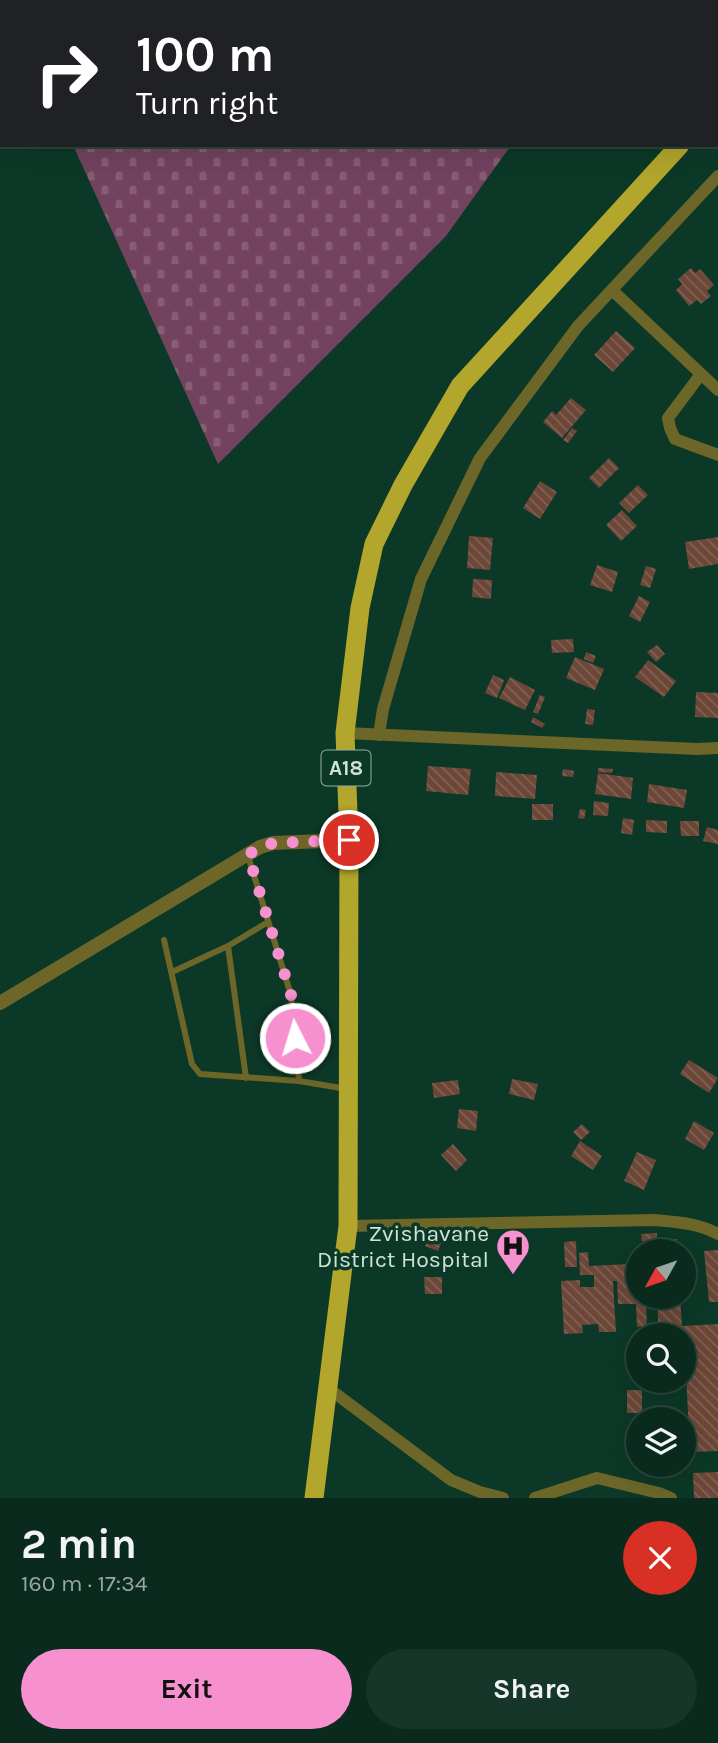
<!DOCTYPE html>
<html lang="en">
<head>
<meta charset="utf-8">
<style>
	body { margin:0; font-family:Karla,sans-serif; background:#17362a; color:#f1f3f6; height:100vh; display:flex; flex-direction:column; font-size:26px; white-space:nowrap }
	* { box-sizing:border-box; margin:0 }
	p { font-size:23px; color:#99a7a4 }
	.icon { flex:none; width:38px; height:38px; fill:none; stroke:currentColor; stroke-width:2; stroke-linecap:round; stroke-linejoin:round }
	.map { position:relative; height:1498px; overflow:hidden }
	.panel { display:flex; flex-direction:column; background:#092a1d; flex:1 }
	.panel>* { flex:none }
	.hud { position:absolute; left:0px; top:0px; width:719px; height:147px; box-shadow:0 7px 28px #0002,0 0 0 2px #29463b; background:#202124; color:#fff; overflow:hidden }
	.needle { width:46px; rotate:230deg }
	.fabs { position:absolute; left:626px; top:1239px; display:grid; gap:14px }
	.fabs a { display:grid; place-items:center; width:70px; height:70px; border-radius:50%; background:#092a1d; box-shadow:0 7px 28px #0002,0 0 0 2px #29463b; font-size:35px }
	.pin { position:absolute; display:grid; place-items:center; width:60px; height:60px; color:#fff; margin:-30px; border:4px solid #fff; border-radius:50%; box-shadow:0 2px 7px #0007 }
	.me { position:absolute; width:77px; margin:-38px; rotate:355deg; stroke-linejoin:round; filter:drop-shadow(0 0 5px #0008) }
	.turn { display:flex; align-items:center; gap:24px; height:147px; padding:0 21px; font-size:32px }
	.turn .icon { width:91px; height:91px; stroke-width:2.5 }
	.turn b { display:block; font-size:49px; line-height:60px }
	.round { display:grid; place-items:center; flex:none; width:74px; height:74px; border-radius:37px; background:#17362a }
	.headline { display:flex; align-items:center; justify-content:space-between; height:119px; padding:0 21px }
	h1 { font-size:42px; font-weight:700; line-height:52px }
	.button { display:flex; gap:14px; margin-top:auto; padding:14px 21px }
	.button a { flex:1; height:80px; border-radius:42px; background:#f790ce; color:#111; font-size:28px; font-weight:700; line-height:80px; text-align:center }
	.button a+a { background:#17362a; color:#f1f3f6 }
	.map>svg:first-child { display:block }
</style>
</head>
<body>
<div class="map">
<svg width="718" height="1498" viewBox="0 0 718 1498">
	<defs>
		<pattern id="cemetery-stones" width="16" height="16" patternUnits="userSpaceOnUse" patternTransform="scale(1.75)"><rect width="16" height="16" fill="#72425f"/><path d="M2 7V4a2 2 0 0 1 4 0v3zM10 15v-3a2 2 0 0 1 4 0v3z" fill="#855d75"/></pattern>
		<pattern id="building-back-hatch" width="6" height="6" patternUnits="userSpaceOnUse" patternTransform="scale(1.75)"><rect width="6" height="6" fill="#6c4738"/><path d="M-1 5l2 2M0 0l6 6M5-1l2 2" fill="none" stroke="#806154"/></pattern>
	</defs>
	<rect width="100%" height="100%" fill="#0c3827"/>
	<path fill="url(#cemetery-stones)" d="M177,0H351L353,2H175Z
		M73,145H506L509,148L446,236L218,464Z"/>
	<path fill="url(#building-back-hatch)" d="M691,268L695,273L700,269L714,285L707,291L711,296L701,304L697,300L689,306L676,290L682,284L678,279Z
		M616,331L635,348L613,372L594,355Z
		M571,398L586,410L562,438L543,422L552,411L556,415Z
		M572,428L577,431L568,443L563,440Z
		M609,458L619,468L599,488L589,478Z
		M540,481L557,492L540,519L523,508Z
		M638,485L648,495L629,513L619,503Z
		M622,510L637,526L621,541L606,525Z
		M469,536L493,538L490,570L467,568Z
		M718,537V564L689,569L685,542Z
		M597,565L618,572L612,592L590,585Z
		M646,566L656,569L650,588L640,585Z
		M473,579L492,580L491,599L472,597Z
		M639,596L650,602L640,622L629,616Z
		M573,639L574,652L552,653L551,640Z
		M657,645L665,654L656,662L647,652Z
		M586,652L596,656L593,663L584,659Z
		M575,657L604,669L595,690L566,678Z
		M648,660L676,681L664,697L635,677Z
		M493,675L504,680L497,698L485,693Z
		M510,677L535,690L525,710L499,698Z
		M696,692L718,693V718L695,717Z
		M540,695L545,697L538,714L533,712Z
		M587,709L595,710L593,725L585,724Z
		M533,717L545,724L542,728L531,722Z
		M428,766L471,769L468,795L426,791Z
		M598,768L613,769L612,773L598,772Z
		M563,769L574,771L573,777L562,776Z
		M496,772L537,775L535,799L495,796Z
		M598,773L633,778L631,799L595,794Z
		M649,784L687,790L684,808L647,802Z
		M594,801L609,803L608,816L593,815Z
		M532,804H553V820H532Z
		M580,809L586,810L584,819L578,818Z
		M623,818L634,820L632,835L621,833Z
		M646,820L667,821V833L646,832Z
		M680,821H699V836H681Z
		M707,827L718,830V844L703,841Z
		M689,1060L718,1078L709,1093L680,1074Z
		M512,1079L538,1084L534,1100L509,1094Z
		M458,1080L460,1094L434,1098L432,1083Z
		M459,1109L478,1111L476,1131L457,1128Z
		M694,1121L714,1133L704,1150L685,1139Z
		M582,1124L590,1132L581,1140L573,1132Z
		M580,1141L602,1156L593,1170L571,1156Z
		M453,1144L467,1160L456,1171L441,1155Z
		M637,1152L656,1160L644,1190L624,1181Z
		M657,1233V1240L642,1241L641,1234Z
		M428,1238L441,1243L438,1251L425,1246Z
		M677,1239V1246L669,1247L668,1240Z
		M576,1241L577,1267H565L564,1242Z
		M718,1250V1302H709L704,1251Z
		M588,1252L589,1266L631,1264V1256H639V1297H680L682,1326L718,1324V1451L690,1452L684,1335H659L657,1303H646L647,1326L637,1327L636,1304H618L617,1281H613L616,1332H599L598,1324L582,1325L583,1333L564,1334L561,1281L580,1280V1287H594V1275H580L579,1253Z
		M424,1277H442V1294H425Z
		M633,1354H639V1376H633Z
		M627,1390H642V1413H627Z
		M718,1472V1498H694L693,1473Z"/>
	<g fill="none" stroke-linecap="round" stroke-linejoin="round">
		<path stroke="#6c6629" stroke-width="6" d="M248,856L291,995L299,1081
			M164,940L192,1064L200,1074L299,1081L347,1089
			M228,946L246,1078
			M172,972L228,946L268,922"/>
		<path stroke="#6c6629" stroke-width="12" d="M388,0L390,2
			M452,0V2
			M612,290L718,390
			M701,374L668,418L670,428L675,439L718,455
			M345,733L697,749L718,748
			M379,735L383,709L421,579L480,458L578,326L718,176
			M348,1226L654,1220C676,1222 698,1223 718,1234
			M328,1388L451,1480L480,1492L503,1498
			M535,1498L597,1478L659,1493L671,1498"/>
		<path stroke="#6c6629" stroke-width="14" d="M0,1003L260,847L273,843L349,840"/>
		<path stroke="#b2a62c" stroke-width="19" d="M718,105V104
			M314,1498L348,1226L349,840L345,733L360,608L374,544L403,485L460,386L680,145"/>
	</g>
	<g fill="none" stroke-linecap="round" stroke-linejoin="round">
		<path stroke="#f790ce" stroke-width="12" stroke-dasharray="0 21.6" d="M295,1038L291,995L248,854L273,843L349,840"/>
	</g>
	<defs>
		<g id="hospital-pin" transform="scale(1.75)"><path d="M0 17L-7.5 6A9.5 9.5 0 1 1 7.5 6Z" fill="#f790ce" stroke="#0c3827"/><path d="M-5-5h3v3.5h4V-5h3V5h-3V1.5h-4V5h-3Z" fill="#111"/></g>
	</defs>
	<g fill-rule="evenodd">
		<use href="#hospital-pin" x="513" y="1246"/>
	</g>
	<g text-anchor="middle" stroke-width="7" stroke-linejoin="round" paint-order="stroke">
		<rect fill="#0c3827" stroke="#93b0a3" stroke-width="2" x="321.5" y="750.5" width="49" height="35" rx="5"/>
		<g font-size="21" font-weight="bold" fill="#cde3d8">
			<text x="346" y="775">A18</text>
		</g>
		<g font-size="23" fill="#cde3d8" stroke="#0c3827" text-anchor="end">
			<text x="489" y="1241">Zvishavane<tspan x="489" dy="26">District Hospital</tspan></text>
		</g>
	</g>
</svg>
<div class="fabs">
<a><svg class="needle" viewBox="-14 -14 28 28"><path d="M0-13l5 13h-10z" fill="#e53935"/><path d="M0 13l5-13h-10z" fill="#99a7a4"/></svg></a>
<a><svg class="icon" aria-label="search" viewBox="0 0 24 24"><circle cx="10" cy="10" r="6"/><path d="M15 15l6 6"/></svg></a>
<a><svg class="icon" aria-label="layers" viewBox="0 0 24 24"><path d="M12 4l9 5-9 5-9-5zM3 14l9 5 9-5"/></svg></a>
</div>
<div class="pin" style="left:349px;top:840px;background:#d93025"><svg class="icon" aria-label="arrive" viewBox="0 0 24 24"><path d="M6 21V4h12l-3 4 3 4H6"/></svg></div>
<svg class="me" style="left:295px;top:1038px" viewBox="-20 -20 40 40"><circle r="17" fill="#f790ce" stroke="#fff" stroke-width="3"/><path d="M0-11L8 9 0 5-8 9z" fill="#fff"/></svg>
<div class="hud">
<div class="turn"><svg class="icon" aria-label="right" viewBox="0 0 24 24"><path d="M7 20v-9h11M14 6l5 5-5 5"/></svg><div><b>100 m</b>Turn right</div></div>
</div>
</div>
<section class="panel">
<div class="headline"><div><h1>2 min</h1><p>160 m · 17:34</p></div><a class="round" style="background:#d93025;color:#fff"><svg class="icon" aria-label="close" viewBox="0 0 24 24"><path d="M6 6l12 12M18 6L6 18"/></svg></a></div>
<div class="button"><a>Exit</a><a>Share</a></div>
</section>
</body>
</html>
